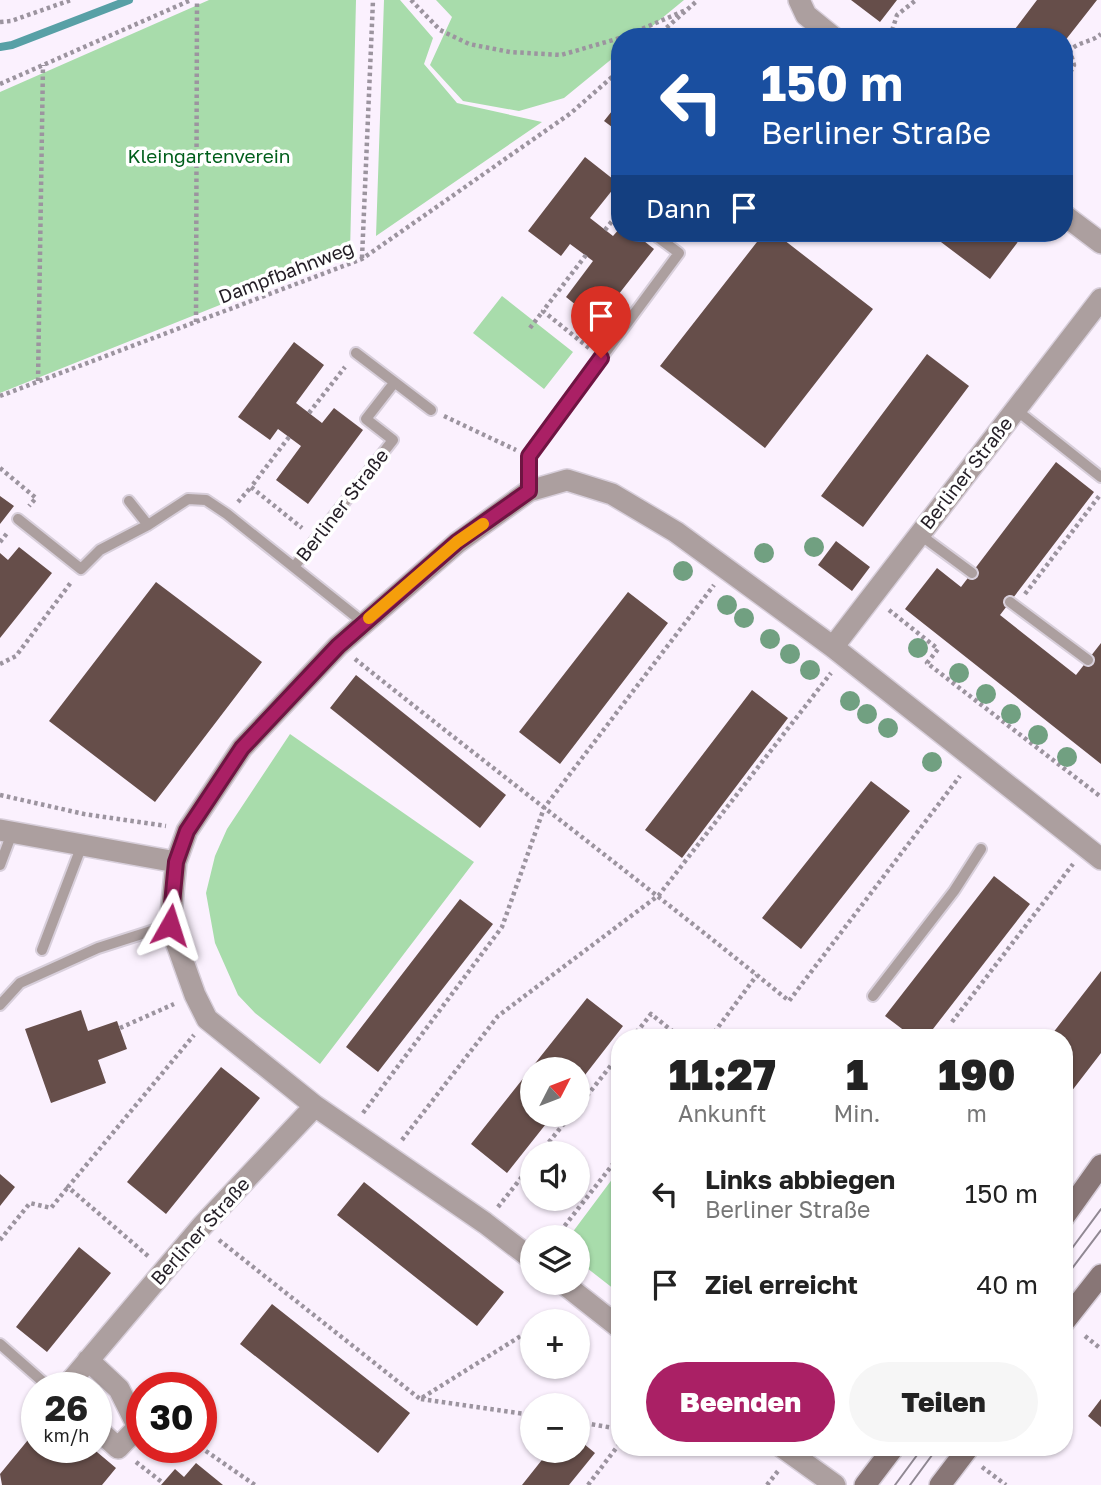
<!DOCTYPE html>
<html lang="de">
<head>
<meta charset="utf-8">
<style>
	body { margin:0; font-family:"Golos Text",sans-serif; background:#f6f6f6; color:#222; height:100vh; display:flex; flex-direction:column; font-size:26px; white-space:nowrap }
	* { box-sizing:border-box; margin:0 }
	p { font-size:23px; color:#767676 }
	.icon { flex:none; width:38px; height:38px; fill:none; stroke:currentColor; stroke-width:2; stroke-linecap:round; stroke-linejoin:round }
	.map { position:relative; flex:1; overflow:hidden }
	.drawer { position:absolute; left:611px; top:1029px; width:462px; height:427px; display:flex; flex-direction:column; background:#fff; border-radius:28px; box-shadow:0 2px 5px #0004 }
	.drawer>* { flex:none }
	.top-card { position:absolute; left:611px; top:28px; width:462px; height:214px; border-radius:28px; box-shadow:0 2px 5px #0004; background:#1a4fa0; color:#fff; overflow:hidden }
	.needle { width:46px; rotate:48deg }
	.tools { position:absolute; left:520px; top:1057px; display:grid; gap:14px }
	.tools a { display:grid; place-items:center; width:70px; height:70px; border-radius:50%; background:#fff; box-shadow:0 2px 5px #0004; font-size:35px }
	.speed { position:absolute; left:21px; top:1372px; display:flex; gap:14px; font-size:35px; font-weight:700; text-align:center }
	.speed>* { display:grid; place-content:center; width:91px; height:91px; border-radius:50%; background:#fff; box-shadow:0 2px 5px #0004; line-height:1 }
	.speed small { font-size:18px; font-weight:400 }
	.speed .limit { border:10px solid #d22; background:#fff; color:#111 }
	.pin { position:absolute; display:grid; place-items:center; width:60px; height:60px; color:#fff; margin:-72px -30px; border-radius:50% 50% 50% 0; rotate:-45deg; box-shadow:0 0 7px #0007 }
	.pin .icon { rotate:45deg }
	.me { position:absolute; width:77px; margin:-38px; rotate:6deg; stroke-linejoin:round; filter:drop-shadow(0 0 5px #0008) }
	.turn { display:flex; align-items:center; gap:24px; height:147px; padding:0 35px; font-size:32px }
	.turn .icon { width:91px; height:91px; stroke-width:2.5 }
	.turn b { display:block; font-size:49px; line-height:60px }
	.then { display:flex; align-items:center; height:66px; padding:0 35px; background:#0003; gap:14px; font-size:26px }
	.eta { display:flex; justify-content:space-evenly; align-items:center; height:119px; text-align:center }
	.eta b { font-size:42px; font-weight:800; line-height:49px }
	.action { display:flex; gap:14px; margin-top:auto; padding:14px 35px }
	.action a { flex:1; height:80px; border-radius:42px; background:#aa2065; color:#fff; font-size:28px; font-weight:800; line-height:80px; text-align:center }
	.action a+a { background:#f6f6f6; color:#222 }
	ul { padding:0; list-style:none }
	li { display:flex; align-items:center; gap:21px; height:91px; padding:0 35px }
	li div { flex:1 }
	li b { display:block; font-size:26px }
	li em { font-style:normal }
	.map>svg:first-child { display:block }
</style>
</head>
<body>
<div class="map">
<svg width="1101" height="1485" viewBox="0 0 1101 1485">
	<rect width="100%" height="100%" fill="#fbf1fe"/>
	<path fill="#a8dcab" d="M209,0H356L350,253L0,393V92Z
		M384,0H400L433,38L424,64L457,103L542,122L376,236Z
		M436,0H684L639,37H620L619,53L564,98L519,111L463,101L430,65L452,17Z
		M502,296L573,352L544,389L473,333Z
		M290,734L474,862L320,1064L255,1013L238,995L215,943L206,893L215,856L227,829Z
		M619,1170V1293L578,1261V1237H569Z"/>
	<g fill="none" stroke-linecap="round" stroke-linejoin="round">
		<path stroke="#58a0a6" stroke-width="8" d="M0,47L12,45L129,0"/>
	</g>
	<path fill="#664e4a" d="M851,0H897L880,22Z
		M1037,0H1097L1064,42V37H1009Z
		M620,101V133L604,121Z
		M585,157L618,183L590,218L613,236L620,228V233H634L654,249L597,322L566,297L593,261L570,244L561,256L528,231Z
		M764,233H775L873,309L765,448L660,366Z
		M929,233H1012L1020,239L990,279Z
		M294,342L324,365L296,403L322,423L334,408L363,430L308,504L276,480L301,446L278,429L270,440L238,417Z
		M927,354L969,386L863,527L821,496Z
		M1056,462L1094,492L1000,615L1076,675L1101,643V764L905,609L937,568L961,587Z
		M0,496L14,506L0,524Z
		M836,541L870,567L852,591L818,565Z
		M19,547L52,573L0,638V553L8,560Z
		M156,582L262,662L155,802L49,721Z
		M628,592L668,623L560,764L519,732Z
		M356,675L506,795L480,828L330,708Z
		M752,690L788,718L682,858L645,830Z
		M871,781L910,811L801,949L762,918Z
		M994,876L1030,904L926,1038H914L885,1016Z
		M460,899L493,924L378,1072L346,1047Z
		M1101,971V1053L1064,1101V1038H1049Z
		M587,998L623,1026L578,1084V1069H532V1115H553L507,1173L471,1144Z
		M81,1010L88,1031L117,1021L127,1049L98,1060L106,1083L51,1103L25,1029Z
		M221,1067L260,1098L166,1214L127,1182Z
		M0,1174L15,1187L0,1206Z
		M364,1182L504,1292L477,1326L337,1215Z
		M79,1247L111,1273L47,1352L16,1327Z
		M272,1304L410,1413L378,1453L240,1344Z
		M1101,1399V1427L1088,1416Z
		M37,1429V1447H91L116,1468L102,1485H2L0,1474Z
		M578,1439L595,1453L569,1485H522L549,1451H578Z
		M196,1463L223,1485H161L175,1469L184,1477Z"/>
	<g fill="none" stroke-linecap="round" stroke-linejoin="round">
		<g stroke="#d8cfdb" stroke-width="14">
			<path id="lane" d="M356,353L431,410
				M1015,409L1101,477
				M529,491V456L679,253L652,233
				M129,501L148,525
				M18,519L81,569L100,550L148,525L188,499L206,500L227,514L364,623
				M919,534L972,573
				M294,567L393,440L366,419L394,383
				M1010,602L1088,660
				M0,865L12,833
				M42,950L82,845
				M873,996L954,891L981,849
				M0,1005L20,983L98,948L170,925
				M0,1344L50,1388"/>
		</g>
		<g stroke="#d8cfdb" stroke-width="24">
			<path id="street" d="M799,0L806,15L833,37
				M1064,215L1101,243
				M833,647L1101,299
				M0,830L176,862
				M532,1259L485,1223L315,1106L207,1019L195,995L170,925L176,862L187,831L242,748L338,646L457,543L529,491L567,480L612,494L676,532L833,647L1101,859
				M563,1283L620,1328
				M88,1360L119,1389L138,1427L118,1448L96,1428
				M65,1388L202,1226L315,1106
				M782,1447L835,1485"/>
		</g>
		<g stroke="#d8cfdb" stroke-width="24">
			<path id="secondary" d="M1064,1217L1101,1165
				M1064,1322L1101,1275
				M865,1485L894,1447
				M940,1485L969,1447"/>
		</g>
		<path stroke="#9c949f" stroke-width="4.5" stroke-dasharray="3.5 3.5" stroke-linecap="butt" d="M411,0L440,30L469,44L510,52L561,55L620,38
			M0,22L11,21L71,0
			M623,37L686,10
			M656,37L698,0
			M890,37L897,15L916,0
			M0,84L191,0
			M1064,85L1074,65L1070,51C1078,41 1091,43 1101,34
			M605,230L620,211
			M586,255L543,311L589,348
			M362,258L373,0
			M196,322L197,0
			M530,328L543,311
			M38,381L43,65
			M0,396L362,259L571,113L620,70
			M309,413L345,367
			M444,416L516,450
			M289,437L251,487L302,528
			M0,468L36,498L29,506
			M238,502L251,487
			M0,542L8,532
			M1025,594L1100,495
			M889,610L938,649L927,663L1101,797
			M355,659C499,774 646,885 789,1001L960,776
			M0,664L16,656L72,581
			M0,795L84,814L166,826
			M952,1022L1073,864
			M120,1028L174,1004
			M632,1038L651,1014L681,1038
			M710,1038L757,975
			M578,1107L620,1054
			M363,1113L502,927L544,808L714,585
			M402,1140L498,1016L659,895L831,673
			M540,1153L571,1115
			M498,1207L532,1164
			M556,1237L620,1155
			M0,1240L30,1203L51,1208L68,1187
			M219,1240L420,1399L532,1329
			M148,1256L68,1187L194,1035
			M545,1321L562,1311
			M1085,1336L1101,1349
			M421,1399L532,1415
			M578,1422L620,1429
			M200,1447L255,1485
			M136,1462L163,1483
			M982,1467L1006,1485
			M588,1485L620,1443
			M767,1485L778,1471"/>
		<use href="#lane" stroke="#ac9f9f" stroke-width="10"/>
		<use href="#street" stroke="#ac9f9f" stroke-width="21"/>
		<use href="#secondary" stroke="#887676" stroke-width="21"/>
		<path stroke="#908893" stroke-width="2" d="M1064,1259L1101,1209
			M1064,1279L1101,1230
			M895,1485L923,1447
			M910,1485L938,1447"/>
	</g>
	<g fill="#71a081">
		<circle cx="814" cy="547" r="10"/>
		<circle cx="764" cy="553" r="10"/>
		<circle cx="683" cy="571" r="10"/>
		<circle cx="727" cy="605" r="10"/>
		<circle cx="744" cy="618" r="10"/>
		<circle cx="770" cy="639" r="10"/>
		<circle cx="918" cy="648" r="10"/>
		<circle cx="790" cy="654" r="10"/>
		<circle cx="810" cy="670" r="10"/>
		<circle cx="959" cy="673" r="10"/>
		<circle cx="986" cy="694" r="10"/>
		<circle cx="850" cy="701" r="10"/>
		<circle cx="867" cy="714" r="10"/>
		<circle cx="1011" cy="714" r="10"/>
		<circle cx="888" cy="728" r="10"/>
		<circle cx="1038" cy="735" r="10"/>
		<circle cx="1067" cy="757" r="10"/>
		<circle cx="932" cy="762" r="10"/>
	</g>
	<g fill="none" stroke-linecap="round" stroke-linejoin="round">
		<g stroke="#6e1542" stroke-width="18">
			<path id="route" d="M170,925L176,862L187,831L242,748L338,646L457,542L529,491V456L601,358"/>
		</g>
		<use href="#route" stroke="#aa2065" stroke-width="12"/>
		<path stroke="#f59e0b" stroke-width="12" d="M369,618L457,542L483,524"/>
	</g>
	<g text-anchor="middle" stroke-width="7" stroke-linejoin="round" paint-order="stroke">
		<g font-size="19" fill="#005e1b" stroke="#fff">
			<text x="209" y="163">Kleingartenverein</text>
		</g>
		<g font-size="19" fill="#231d25" stroke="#fff">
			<text transform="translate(286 272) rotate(-21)" y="7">Dampfbahnweg</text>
			<text transform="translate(966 473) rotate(-52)" y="7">Berliner Straße</text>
			<text transform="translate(342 505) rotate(-52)" y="7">Berliner Straße</text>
			<text transform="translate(200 1231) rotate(-48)" y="7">Berliner Straße</text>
		</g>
	</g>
</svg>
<div class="tools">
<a><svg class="needle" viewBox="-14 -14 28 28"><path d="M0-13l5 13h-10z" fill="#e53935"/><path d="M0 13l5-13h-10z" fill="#767676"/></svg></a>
<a><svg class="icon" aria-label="sound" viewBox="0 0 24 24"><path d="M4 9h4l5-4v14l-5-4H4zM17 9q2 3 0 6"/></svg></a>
<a><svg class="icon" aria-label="layers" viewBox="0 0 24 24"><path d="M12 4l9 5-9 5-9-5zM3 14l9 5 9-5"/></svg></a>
<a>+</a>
<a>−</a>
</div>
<div class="speed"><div>26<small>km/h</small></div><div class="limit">30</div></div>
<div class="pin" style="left:601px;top:358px;background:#d93025"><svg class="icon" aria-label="arrive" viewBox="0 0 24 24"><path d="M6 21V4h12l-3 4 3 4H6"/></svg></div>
<svg class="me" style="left:170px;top:925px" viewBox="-20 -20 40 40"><path d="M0-17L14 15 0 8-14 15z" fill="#aa2065" stroke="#fff" stroke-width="4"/></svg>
<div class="top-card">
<div class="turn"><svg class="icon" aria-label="left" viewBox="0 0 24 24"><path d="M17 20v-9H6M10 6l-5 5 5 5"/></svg><div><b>150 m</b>Berliner Straße</div></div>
<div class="then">Dann<svg class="icon" aria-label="arrive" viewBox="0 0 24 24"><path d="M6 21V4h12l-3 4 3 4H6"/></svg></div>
</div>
<section class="drawer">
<div class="eta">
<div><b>11:27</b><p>Ankunft</p></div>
<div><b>1</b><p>Min.</p></div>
<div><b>190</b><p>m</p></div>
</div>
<ul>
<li><svg class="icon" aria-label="left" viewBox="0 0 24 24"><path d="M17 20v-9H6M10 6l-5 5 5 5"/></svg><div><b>Links abbiegen</b><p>Berliner Straße</p></div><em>150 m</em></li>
<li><svg class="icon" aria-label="arrive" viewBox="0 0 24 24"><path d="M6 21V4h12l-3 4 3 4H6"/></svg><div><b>Ziel erreicht</b></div><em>40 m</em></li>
</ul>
<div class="action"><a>Beenden</a><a>Teilen</a></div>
</section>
</div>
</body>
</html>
